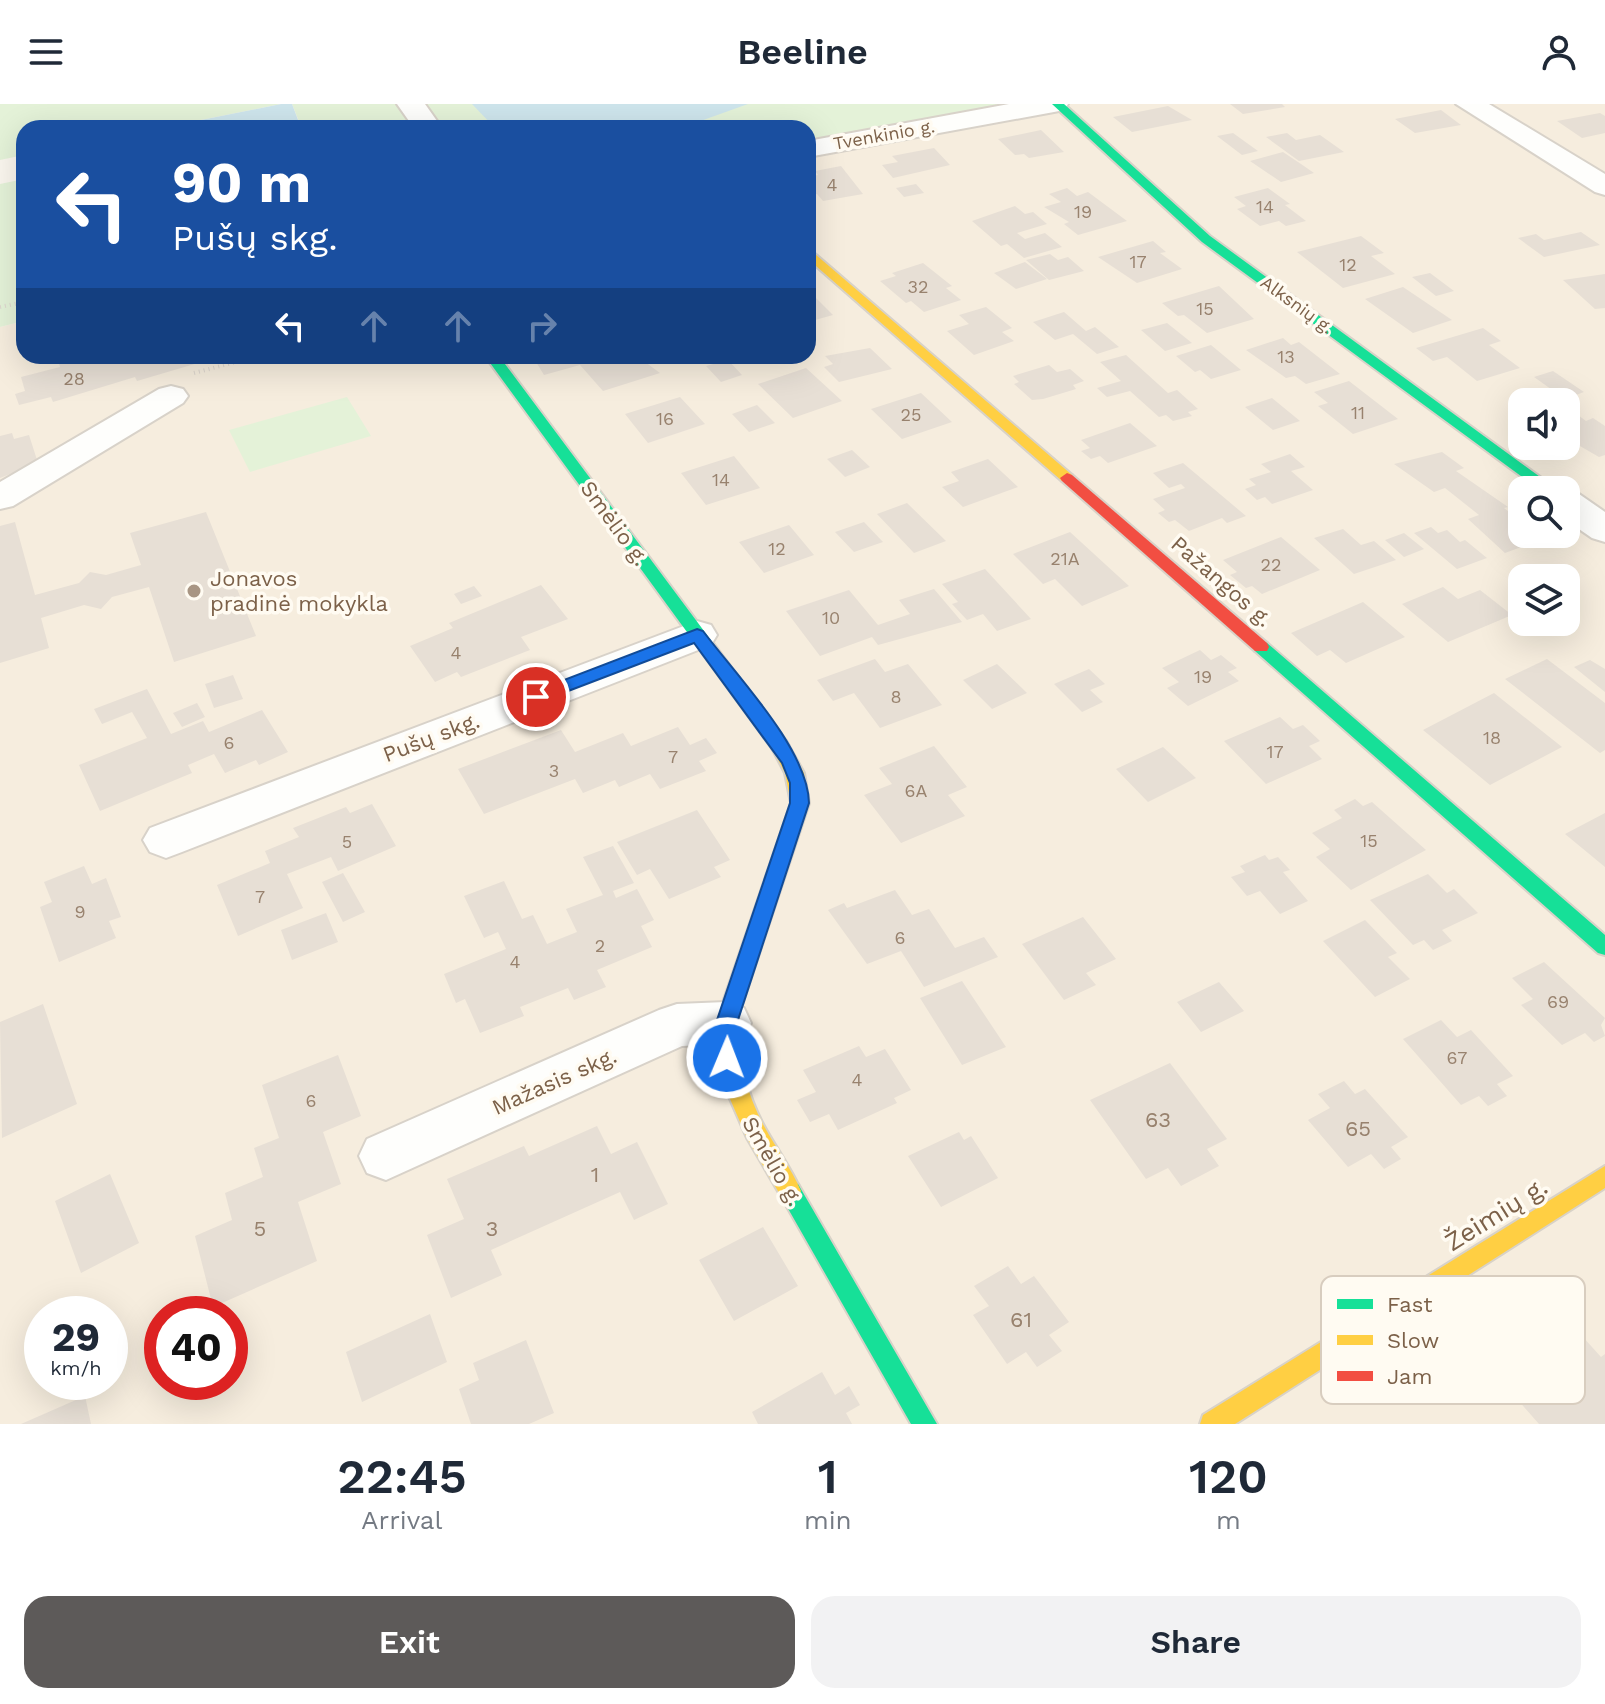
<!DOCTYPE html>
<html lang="en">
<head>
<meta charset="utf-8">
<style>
	body { margin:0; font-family:"Work Sans",sans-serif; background:#f2f2f3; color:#1f2937; height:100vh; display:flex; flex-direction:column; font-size:30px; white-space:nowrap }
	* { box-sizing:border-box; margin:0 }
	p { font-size:26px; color:#747a83 }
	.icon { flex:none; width:44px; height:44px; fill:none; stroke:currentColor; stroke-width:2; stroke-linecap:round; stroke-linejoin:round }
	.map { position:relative; height:1320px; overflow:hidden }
	.sheet { display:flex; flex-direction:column; background:#fff; flex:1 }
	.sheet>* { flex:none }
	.banner { position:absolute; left:16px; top:16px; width:800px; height:244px; border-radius:24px; box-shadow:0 8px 32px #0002; background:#1a4fa0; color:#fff; overflow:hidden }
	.buttons { position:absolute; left:1508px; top:284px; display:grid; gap:16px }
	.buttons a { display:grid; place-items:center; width:72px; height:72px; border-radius:16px; background:#fff; box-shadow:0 8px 32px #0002; font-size:40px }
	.speed { position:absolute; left:24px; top:1192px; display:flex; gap:16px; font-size:40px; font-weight:700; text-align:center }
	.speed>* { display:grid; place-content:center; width:104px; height:104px; border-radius:50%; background:#fff; box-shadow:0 8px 32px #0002; line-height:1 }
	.speed small { font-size:20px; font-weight:400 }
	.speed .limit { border:12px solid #d22; background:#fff; color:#111 }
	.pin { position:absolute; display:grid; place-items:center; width:68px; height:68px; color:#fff; margin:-34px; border:4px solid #fff; border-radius:50%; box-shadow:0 2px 8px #0007 }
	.me { position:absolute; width:88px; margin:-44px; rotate:1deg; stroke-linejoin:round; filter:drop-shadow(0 0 6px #0008) }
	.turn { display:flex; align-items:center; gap:28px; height:168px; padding:0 24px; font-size:36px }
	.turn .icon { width:104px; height:104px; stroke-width:2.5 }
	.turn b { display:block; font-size:56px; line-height:68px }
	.lanes { display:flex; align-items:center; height:76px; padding:0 24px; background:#0003; justify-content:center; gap:40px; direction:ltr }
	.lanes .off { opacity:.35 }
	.eta { display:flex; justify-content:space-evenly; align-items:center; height:136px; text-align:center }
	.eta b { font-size:48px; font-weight:600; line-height:56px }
	.primary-button { display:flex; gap:16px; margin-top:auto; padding:16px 24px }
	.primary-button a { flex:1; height:92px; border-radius:24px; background:#5d5a59; color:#fff; font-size:32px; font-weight:600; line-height:92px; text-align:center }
	.primary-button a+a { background:#f2f2f3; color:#1f2937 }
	header { display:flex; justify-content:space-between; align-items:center; height:104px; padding:0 24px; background:#fff; font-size:36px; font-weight:600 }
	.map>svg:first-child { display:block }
</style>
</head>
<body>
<header><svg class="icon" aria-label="menu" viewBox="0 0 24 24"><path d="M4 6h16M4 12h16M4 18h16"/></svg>Beeline<svg class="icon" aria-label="person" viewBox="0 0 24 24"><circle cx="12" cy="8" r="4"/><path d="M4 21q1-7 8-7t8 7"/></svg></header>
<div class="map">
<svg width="1605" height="1320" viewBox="0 0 1605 1320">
	<rect width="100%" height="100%" fill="#faf6ee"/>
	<path fill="#f6edde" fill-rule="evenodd" d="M1030,0H1605V1320H0V223L24,217V252H808V41ZM1522,298H1566V342H1522ZM1522,386H1566V430H1522ZM1522,474H1566V518H1522ZM42,1210H110V1278H42ZM162,1210H230V1278H162Z"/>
	<path fill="#e4f2d8" d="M0,0H281L161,24H24V51L0,56Z
		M292,0H1030L808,41V24H283L300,20Z
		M24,75V217L0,223V80Z
		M347,293L371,332L250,368L229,326Z"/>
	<path fill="#cee5ec" d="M281,0H292L300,21L282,24H161Z
		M472,0H748L681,24H495Z"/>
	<path fill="#e7dfd5" d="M1230,0H1282L1285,3L1243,10Z
		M1168,2L1192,16L1132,28L1113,13Z
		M1441,6L1461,21L1415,29L1395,15Z
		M1600,9L1605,12V29L1582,34L1557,17Z
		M1041,26L1064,48L1029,54L1024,50L1015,51L998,35Z
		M1233,29L1258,47L1242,51L1217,32Z
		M1287,29L1296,36L1320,31L1344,48L1299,57L1266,33Z
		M934,44L950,61L893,74L882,61L898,58L892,52Z
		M1283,48L1301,60L1314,69L1281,78L1250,57Z
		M841,62L863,90L823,97L817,90L808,91V73L818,71L815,67Z
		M916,80L924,89L904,93L896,84Z
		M1067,84L1077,92L1088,88L1127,117L1078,131L1064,120L1069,118L1044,103L1061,98L1049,90Z
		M1268,84L1290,100L1285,101L1306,117L1286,122L1279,117L1260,122L1237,105L1246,102L1234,93Z
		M1015,102L1025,110L1033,108L1047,120L1017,129L1025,135L1045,129L1062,143L1024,154L1007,140L1001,142L972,117Z
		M1581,128L1600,141L1544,153L1518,134L1536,130L1544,136Z
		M1361,132L1384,149L1371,152L1395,170L1343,184L1297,148Z
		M1153,137L1166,148L1160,149L1182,165L1137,179L1098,153Z
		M1050,150L1058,156L1068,153L1084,167L1049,176L1026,156Z
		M1025,158L1047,175L1016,185L994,169Z
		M923,159L952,182L946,184L961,196L924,208L911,197L906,199L880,177L896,172L892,169Z
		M1430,169L1454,187L1436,192L1412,173Z
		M1605,170V204L1595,205L1563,176Z
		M1219,182L1254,215L1207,229L1184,211L1178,212L1162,199Z
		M1403,183L1452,216L1413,229L1365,195Z
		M812,190L833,211L808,218V191Z
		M986,203L1012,224L1002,228L1014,237L974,251L947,227L969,220L959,211Z
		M1064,208L1086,227L1095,223L1119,243L1097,250L1073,230L1055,236L1033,218Z
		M1167,219L1192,239L1165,247L1141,226Z
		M1483,224L1501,237L1489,241L1520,264L1477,277L1447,253L1433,257L1416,244Z
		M1283,234L1291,241L1299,238L1340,270L1306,280L1295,272L1286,274L1246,246Z
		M1211,241L1241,266L1211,275L1200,266L1195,268L1176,252Z
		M870,244L892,265L839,278L824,263L833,260L825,252Z
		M1126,251L1168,289L1177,286L1198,305L1188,308L1192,312L1173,317L1166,311L1159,313L1130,287L1107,293L1097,284L1121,277L1100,258Z
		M78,252L97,254L233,253L216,257L215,254L137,277L135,273L53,298L51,293L19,301L15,290L25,287L21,273L60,263L58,257Z
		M559,252H599L602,255L637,252L660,269L603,287L580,261L544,271L536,258Z
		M728,256L742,271L721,278L706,262Z
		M1049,261L1057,268L1070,265L1084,277L1073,281L1076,285L1043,295L1032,296L1014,280L1019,278L1013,272Z
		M806,264L842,297L793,314L758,280Z
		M1553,267L1584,288L1565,295L1534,273Z
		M1349,277L1398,315L1353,330L1318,302L1328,299L1314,288Z
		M921,289L952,318L902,335L871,305Z
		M680,293L705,320L648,339L625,310Z
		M1272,294L1300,317L1273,326L1245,303Z
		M757,301L775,319L749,328L732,310Z
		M1570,305L1586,317L1593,314L1605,322V351L1599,353L1566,334V307Z
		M1130,319L1157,342L1108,359L1100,352L1091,355L1081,347L1090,344L1081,336Z
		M12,329L14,335L29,331L38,359L0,374V332Z
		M852,346L870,363L845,373L827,355Z
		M1442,348L1464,364L1456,367L1508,403L1504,404L1517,414L1522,412V430H1531L1521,434L1529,440L1505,449L1468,415L1479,411L1445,384L1434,388L1394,360Z
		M1290,350L1305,363L1291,367L1313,386L1272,400L1265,393L1257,396L1245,385L1256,381L1249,375L1271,368L1261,360Z
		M734,352L760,384L706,401L681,369Z
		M988,355L1018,383L963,403L942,383L959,377L951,368Z
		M1183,359L1246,412L1227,419L1222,414L1189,427L1175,416L1169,418L1158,409L1165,406L1153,395L1185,384L1181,380L1169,384L1153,369Z
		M907,399L946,437L914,449L877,410Z
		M206,408L256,532L174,558L149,483L112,493L101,505L84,501L41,514L49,544L0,559V422L15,418L35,491L79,479L90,468L106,471L141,461L130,429Z
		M864,418L883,438L854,448L835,428Z
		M789,421L814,451L764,469L739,438Z
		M1431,423L1438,429L1447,426L1460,438L1465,436L1487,454L1457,465L1414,429Z
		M1343,425L1361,441L1374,437L1396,456L1354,470L1314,434Z
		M1070,428L1129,482L1082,502L1055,475L1043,480L1013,450Z
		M1404,429L1424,445L1404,453L1385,436Z
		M1281,433L1320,466L1262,490L1252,482L1246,484L1230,471L1237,468L1223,456Z
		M985,465L1031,515L997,527L983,510L967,516L952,500L958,498L942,480Z
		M541,481L568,515L521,533L530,546L461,573L457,568L435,578L410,542L453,524L449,519Z
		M474,482L482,492L461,500L454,490Z
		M1443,483L1458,495L1480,486L1512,511L1448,538L1402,500Z
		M934,485L962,518L878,541L872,533L820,552L786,507L849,486L878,521L910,510L899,496Z
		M1363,498L1405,533L1346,559L1330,546L1317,552L1291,529Z
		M1200,546L1211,556L1221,551L1237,564L1228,568L1239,577L1188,602L1167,584L1179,578L1162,564Z
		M875,555L885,568L908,560L942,601L880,624L854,589L833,597L817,576Z
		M1547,555L1605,599V646L1600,649L1505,575Z
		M1590,556L1605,565V588L1574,563Z
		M997,560L1027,589L992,605L963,576Z
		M1089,565L1105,580L1090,586L1103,598L1082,608L1054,580Z
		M233,571L243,595L214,604L205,580Z
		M147,585L171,630L203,617L209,628L262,606L288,648L259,661L256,656L225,669L214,650L188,661L192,669L100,707L79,661L147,634L132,608L102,620L94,605Z
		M1494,589L1562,643L1490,681L1423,626Z
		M197,599L205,613L182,623L173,609Z
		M1280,613L1293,625L1303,621L1320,637L1309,642L1322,655L1266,680L1224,637Z
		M678,623L690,641L706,634L717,649L699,657L706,667L660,685L650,670L619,683L615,676L583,689L575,675L484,710L458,665L561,626L575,648L623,629L631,642Z
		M934,642L967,683L948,691L965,712L901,739L864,691L892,680L879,664Z
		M1163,643L1196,674L1148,698L1116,665Z
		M1355,695L1363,702L1372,698L1426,746L1351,786L1316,753L1330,745L1312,729L1342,714L1334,706Z
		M372,700L396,742L338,767L331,753L287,770L303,804L238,832L217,781L270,759L265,747L299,733L293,724L346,703L350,709Z
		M697,706L730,756L714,763L721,773L669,795L650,765L637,771L617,738Z
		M1605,709V763L1565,730Z
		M613,742L634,779L613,787L616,794L637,785L654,816L641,822L652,843L597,866L606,883L574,896L568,884L520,903L524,912L480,929L465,895L456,899L444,870L506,845L498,828L484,834L464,792L504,777L522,815L533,811L547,840L577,828L566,805L603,791L583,753Z
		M1265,751L1269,756L1278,753L1290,766L1283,768L1308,797L1280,810L1260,787L1247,792L1231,773L1245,768L1240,762Z
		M84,762L92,780L106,774L121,813L109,817L116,834L59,858L40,803L52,798L44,778Z
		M343,769L365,808L343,818L322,778Z
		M1428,770L1447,789L1454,785L1478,809L1442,826L1452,837L1433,846L1424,836L1413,841L1370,796Z
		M895,786L912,811L929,805L955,844L984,833L998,853L924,883L901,847L867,860L828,806L844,799L847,804Z
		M326,809L338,838L292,856L281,826Z
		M1083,813L1116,855L1086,869L1096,881L1064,896L1022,840Z
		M1365,816L1397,849L1388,853L1410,875L1375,893L1323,837Z
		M1544,858L1605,914L1601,921L1605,932L1594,938L1585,929L1562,941L1521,901L1533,895L1512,874Z
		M962,877L1006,943L962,961L920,894Z
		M1219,878L1244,907L1201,928L1177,898Z
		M43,900L77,1000L2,1034L0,918Z
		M1441,916L1457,933L1471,926L1513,972L1497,980L1507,992L1488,1002L1479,992L1461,1001L1403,935Z
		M859,942L866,953L885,945L911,986L894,994L897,999L838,1026L829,1010L810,1018L797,996L816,988L803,966Z
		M338,951L361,1012L323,1028L341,1080L298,1098L317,1157L213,1203L195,1132L232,1116L225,1089L263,1073L254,1044L279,1034L262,981Z
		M1170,959L1227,1035L1207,1045L1219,1062L1181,1082L1168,1064L1146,1075L1090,996Z
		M1344,977L1355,990L1365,985L1408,1033L1391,1043L1401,1055L1384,1065L1371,1050L1348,1063L1308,1016L1330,1004L1318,990Z
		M597,1022L611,1050L637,1038L668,1100L634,1116L620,1088L491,1146L502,1171L451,1194L427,1131L464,1115L447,1075L524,1042L529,1052Z
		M959,1028L964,1036L971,1032L998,1074L941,1103L908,1052Z
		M110,1070L139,1139L81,1169L55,1097Z
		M763,1123L798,1182L734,1217L699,1156Z
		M1008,1162L1021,1180L1034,1172L1069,1218L1049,1231L1062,1247L1037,1263L1026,1248L1007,1260L973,1211L989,1202L974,1182Z
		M430,1210L447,1258L362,1298L346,1248Z
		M1583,1233L1601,1253L1605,1250V1320H1539L1508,1285Z
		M526,1236L554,1309L529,1320H471L459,1285L479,1276L473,1259Z
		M822,1268L835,1291L849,1282L860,1301L846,1309L852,1320H758L752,1308Z
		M85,1292L91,1320H21Z"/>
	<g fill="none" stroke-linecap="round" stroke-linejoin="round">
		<g stroke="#d8d2c9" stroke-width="4">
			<path id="street" d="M397,0H425L442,24H414Z
				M1009,0H1068L1064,6L1054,8L808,53V37Z
				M1456,0H1489L1605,70V91L1595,88Z
				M171,282L183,285L188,292L183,299L13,402L0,405V378L159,285Z
				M1566,386L1579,390L1605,408V438L1592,434L1566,416Z
				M697,517L711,521L717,531L711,541L182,748L166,754L150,748L143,736L150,724Z
				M726,898L744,904L751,919L744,934L726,940L682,942L386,1076L367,1069L359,1052L367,1035L659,906L677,900Z"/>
		</g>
		<g stroke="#d8d2c8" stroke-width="4">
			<path id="fast" d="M1052,0H1064L1210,132L1558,386H1540L1202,138Z
				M485,252H499L786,637L789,642L786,647H774Z
				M1261,537L1267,539L1605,831V851L1598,849L1255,547L1253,543L1255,539Z
				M790,1077L798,1080L937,1320H911L782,1094L779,1087L782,1080Z"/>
		</g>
		<g stroke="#d8d2c8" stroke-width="4">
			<path id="slow" d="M808,144L1072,371V377H1062L808,155Z
				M780,636L786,637L804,669L809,699L736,919C739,955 746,989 764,1022C776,1044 791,1064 801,1087L798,1094L790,1097L782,1094L747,1034L727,988L717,945L716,919L791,699L785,669L771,642Z
				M1605,1062V1084L1235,1320H1200L1203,1311Z"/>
		</g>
		<g stroke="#d8d2c8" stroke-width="4">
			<path id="jam" d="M1067,369L1072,371L1267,539L1269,543L1267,547H1255L1062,377L1060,374Z"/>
		</g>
		<path stroke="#ddd6ce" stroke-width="4" stroke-dasharray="1 4" stroke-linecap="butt" d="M0,203L24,198
			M194,269L259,252"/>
		<use href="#street" fill="#fefefc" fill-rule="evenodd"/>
		<use href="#fast" fill="#16e098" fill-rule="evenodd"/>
		<use href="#slow" fill="#ffcf43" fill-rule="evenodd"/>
		<use href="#jam" fill="#f24e42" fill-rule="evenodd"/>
	</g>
	<path fill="#1a73e8" stroke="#114b97" stroke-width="2" d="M697,525L703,527C736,571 808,645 809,699L737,919L734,960H719L716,919L790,699V679L782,659L694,539L542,597L536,599L527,593L530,589Z"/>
	<circle fill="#a89583" stroke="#fffbf2" stroke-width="3" cx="194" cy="487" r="8"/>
	<g text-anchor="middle" stroke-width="7" stroke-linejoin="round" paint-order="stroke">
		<g font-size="18" fill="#7c6149" stroke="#fffbf2">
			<text transform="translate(884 31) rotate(-10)" y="6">Tvenkinio g.</text>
			<text transform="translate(1297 201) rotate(36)" y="6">Alksnių g.</text>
		</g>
		<g font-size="18" fill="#98826e">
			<text x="832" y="87">4</text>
			<text x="1265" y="109">14</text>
			<text x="1083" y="114">19</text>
			<text x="1138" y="164">17</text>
			<text x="1348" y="167">12</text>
			<text x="918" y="189">32</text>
			<text x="1205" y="211">15</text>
			<text x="1286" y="259">13</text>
			<text x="74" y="281">28</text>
			<text x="1358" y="315">11</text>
			<text x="911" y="317">25</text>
			<text x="665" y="321">16</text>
			<text x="721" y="382">14</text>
			<text x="777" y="451">12</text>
			<text x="1065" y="461">21A</text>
			<text x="1271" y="467">22</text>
			<text x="831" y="520">10</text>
			<text x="456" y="555">4</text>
			<text x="1203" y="579">19</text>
			<text x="896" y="599">8</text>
			<text x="1492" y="640">18</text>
			<text x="229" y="645">6</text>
			<text x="1275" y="654">17</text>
			<text x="673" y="659">7</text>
			<text x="554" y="673">3</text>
			<text x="916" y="693">6A</text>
			<text x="1369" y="743">15</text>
			<text x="347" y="744">5</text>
			<text x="260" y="799">7</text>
			<text x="80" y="814">9</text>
			<text x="900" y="840">6</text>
			<text x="600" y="848">2</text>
			<text x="515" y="864">4</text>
			<text x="1558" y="904">69</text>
			<text x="1457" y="960">67</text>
			<text x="857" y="982">4</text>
			<text x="311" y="1003">6</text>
		</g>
		<g font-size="22" fill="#7c6149" stroke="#fffbf2">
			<text transform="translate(615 419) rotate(54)" y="8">Smėlio g.</text>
			<text transform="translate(1222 477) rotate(41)" y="8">Pažangos g.</text>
			<text transform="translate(431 633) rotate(-21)" y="8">Pušų skg.</text>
			<text transform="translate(554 977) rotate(-24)" y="8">Mažasis skg.</text>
			<text transform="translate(773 1057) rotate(60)" y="8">Smėlio g.</text>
		</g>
		<g font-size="22" fill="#7c6149" stroke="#fffbf2" text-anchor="start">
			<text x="210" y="482">Jonavos<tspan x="210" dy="25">pradinė mokykla</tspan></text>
		</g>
		<g font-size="22" fill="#98826e">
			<text x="1158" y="1023">63</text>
			<text x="1358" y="1032">65</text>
			<text x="595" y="1078">1</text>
			<text x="260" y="1132">5</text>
			<text x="492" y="1132">3</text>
			<text x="1021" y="1223">61</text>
		</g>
		<g font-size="26" fill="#7c6149" stroke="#fffbf2">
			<text transform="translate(1496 1110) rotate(-32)" y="9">Žeimių g.</text>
		</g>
	</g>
	<rect x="1321" y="1172" width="264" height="128" rx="12" fill="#fffbf2" stroke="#d8cdbf" stroke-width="2"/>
	<rect x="1337" y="1195" width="36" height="10" fill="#16e098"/>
	<rect x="1337" y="1231" width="36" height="10" fill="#ffcf43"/>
	<rect x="1337" y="1267" width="36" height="10" fill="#f24e42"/>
	<g font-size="22" fill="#7c6149">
		<text x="1387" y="1208">Fast</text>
		<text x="1387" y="1244">Slow</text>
		<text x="1387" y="1280">Jam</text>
	</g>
</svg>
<div class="buttons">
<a><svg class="icon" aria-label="sound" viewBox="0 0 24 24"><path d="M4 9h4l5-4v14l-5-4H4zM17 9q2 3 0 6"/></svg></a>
<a><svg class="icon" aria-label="search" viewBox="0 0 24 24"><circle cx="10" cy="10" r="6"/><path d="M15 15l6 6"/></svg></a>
<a><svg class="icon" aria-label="layers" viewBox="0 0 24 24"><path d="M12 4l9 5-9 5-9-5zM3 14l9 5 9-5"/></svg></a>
</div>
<div class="speed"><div>29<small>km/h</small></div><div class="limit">40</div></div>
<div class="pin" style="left:536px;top:593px;background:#d93025"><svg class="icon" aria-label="arrive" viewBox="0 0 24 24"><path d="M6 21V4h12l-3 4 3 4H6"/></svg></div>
<svg class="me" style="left:727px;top:954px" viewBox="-20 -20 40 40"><circle r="17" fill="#1a73e8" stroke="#fff" stroke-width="3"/><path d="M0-11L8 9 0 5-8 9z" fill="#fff"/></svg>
<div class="banner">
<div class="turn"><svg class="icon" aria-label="left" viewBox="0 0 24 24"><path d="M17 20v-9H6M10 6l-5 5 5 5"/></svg><div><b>90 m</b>Pušų skg.</div></div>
<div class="lanes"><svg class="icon" aria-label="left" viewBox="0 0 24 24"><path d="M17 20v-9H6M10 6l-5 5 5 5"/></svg><svg class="icon off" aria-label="ahead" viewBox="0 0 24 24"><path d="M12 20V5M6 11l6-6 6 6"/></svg><svg class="icon off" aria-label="ahead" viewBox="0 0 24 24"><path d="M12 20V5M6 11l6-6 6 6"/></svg><svg class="icon off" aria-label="right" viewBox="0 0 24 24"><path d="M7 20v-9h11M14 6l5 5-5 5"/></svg></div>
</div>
</div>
<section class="sheet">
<div class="eta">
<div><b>22:45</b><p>Arrival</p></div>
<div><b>1</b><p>min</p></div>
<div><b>120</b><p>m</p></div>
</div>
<div class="primary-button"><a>Exit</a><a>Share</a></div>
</section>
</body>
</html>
